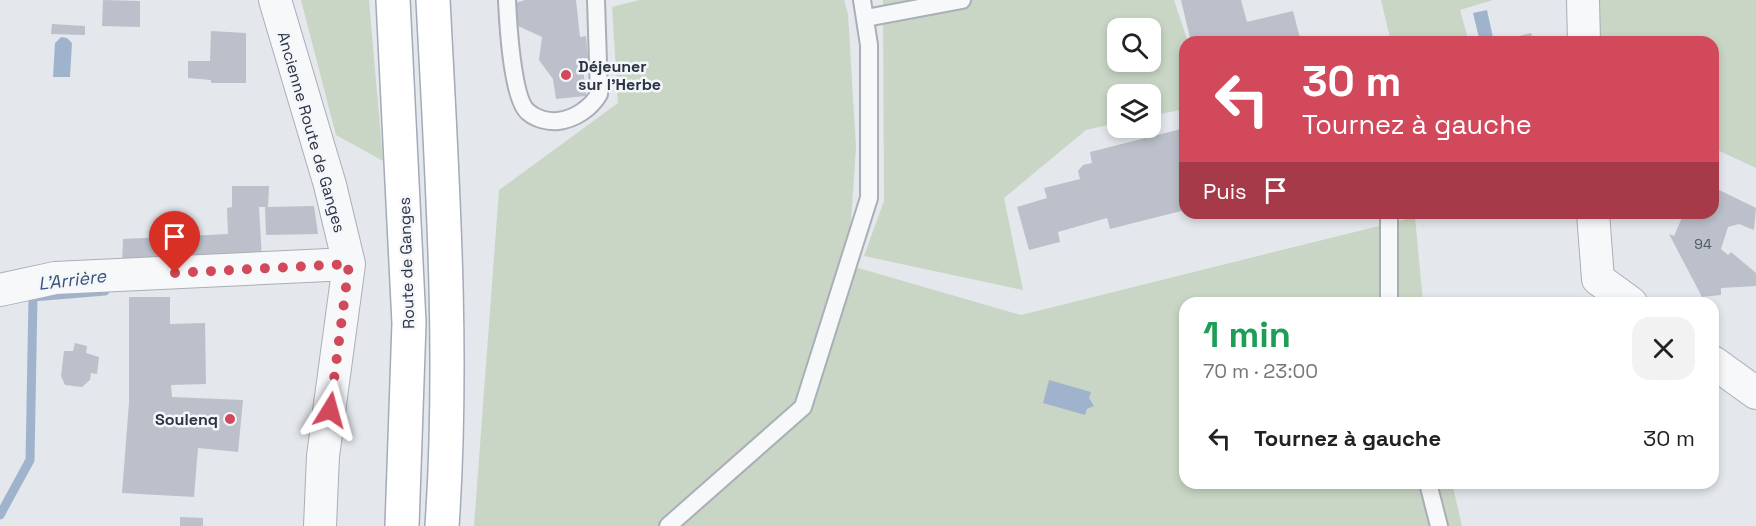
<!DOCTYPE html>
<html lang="fr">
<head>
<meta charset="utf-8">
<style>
	body { margin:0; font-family:"Space Grotesk",sans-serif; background:#f2f2f2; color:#222; height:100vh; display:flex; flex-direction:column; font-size:22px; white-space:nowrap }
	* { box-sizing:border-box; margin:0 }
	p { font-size:20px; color:#767676 }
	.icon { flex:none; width:33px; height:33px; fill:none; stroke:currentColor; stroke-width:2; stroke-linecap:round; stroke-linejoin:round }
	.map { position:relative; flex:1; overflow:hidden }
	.panel { position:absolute; left:1179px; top:297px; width:540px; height:192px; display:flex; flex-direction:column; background:#fff; border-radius:18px; box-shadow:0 3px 9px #0003 }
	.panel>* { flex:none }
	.hud { position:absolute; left:1179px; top:36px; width:540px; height:183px; border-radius:18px; box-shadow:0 3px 9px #0003; background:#d1495b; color:#fff; overflow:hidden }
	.buttons { position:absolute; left:1107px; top:18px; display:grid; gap:12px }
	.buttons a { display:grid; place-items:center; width:54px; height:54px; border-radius:12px; background:#fff; box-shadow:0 3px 9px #0003; font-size:30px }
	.pin { position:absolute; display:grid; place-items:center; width:51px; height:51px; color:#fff; margin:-62px -26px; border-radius:50% 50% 50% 0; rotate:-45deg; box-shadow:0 0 6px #0007 }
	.pin .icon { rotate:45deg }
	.me { position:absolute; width:66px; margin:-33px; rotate:8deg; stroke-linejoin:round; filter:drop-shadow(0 0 4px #0008) }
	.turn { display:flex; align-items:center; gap:21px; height:126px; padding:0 24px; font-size:27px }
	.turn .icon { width:78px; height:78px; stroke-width:2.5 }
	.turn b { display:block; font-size:42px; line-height:51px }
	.then { display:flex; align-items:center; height:57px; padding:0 24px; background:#0003; gap:12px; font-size:22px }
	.round { display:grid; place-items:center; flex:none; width:63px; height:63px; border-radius:18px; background:#f2f2f2 }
	.head { display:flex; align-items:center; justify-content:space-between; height:102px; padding:0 24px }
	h1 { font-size:36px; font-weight:700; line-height:45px; color:#1e9e55 }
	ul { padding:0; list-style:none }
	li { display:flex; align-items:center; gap:18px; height:78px; padding:0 24px }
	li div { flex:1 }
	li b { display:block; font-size:22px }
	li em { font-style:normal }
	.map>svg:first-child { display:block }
</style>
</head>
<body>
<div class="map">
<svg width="1756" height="526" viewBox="0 0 1756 526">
	<rect width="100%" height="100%" fill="#e4e7ec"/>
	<path fill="#c9d6c5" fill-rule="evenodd" d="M301,0H369L383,161L336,135Z
		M639,0H844L848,14L856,147L848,265L1021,315L1415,217L1423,303H1185V483H1452L1462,526H474L499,190L618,103L612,7Z
		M883,0H1174L1188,42H1185V109L1151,116L1150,94H1118L1117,123L1086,130L1004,198L1023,290L864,256L884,201ZM1118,28H1150V62H1118Z
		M1381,0H1493L1460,10L1469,42H1391Z
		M1593,0H1756V168L1713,148V42H1595Z"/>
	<path fill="#9fb4cc" d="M1487,10L1494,42H1480L1473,13Z
		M61,37L67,38L72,43L70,77H53L55,43Z
		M1049,380L1091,392L1089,398L1094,406L1087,409L1085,415L1043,403Z"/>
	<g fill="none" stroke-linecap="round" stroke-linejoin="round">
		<path stroke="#9fb4cc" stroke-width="9" d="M0,515L30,460L33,297L105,291"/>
	</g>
	<path fill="#bbc0ca" d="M103,0L140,1V27L102,26Z
		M525,0H576L580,37L586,36L588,58H582L586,96L556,99L553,79L539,60L542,37L518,26L515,3Z
		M1181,0H1241L1247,22L1293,11L1301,42H1191Z
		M52,24L85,26V35L51,34Z
		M211,31L246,33V83H211V80L188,78V61H210Z
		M1531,33L1534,42H1501V41Z
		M1185,128V210L1110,229L1107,218L1058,232L1060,242L1029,250L1017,207L1047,198L1044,188L1080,179L1078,171L1083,165L1092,163L1090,152Z
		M232,186H269L268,207L314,206L318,234L266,235L265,207H259L262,260L122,265L123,239L228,234L227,208L232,207Z
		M1713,187L1756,208L1754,230L1739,224L1728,227L1721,249L1728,255L1731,252L1756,273V286L1721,288V295L1702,297L1669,234L1674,236L1684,213H1713Z
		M129,297H170V324L205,323L206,384L171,385L172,397L243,400L238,452L198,448L194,497L122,493L129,403Z
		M75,343L87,346L86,353L99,357L97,374L91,373L90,380L82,387L65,385L61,376L64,351H73Z
		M180,517L203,518V526H180Z"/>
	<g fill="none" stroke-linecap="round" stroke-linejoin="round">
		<g stroke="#a9aeb7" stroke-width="20">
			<path id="service" d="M507,0C508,22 512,99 528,112C536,119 548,122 558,121C575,119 591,108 599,94L596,0
				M866,18L962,0
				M1389,213V303
				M1428,483L1439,526
				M668,526L803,407L869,198V45L862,0"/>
		</g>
		<g stroke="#a9aeb7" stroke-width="34">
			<path id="minor" d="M275,0L330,185L349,264L323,456L320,526
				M1583,0L1584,42
				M1593,213L1598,279L1631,303
				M0,290L55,278L349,264
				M1713,362L1756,393"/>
		</g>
		<g stroke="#a3abb8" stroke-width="36">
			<path id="primary" d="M393,0L409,323L402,526
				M433,0C442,175 454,351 442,526"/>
		</g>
		<use href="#service" stroke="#f7f8fa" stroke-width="16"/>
		<use href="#minor" stroke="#f7f8fa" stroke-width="32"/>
		<use href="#primary" stroke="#fff" stroke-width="33"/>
	</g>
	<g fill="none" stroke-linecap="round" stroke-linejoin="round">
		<path stroke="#d1495b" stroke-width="10" stroke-dasharray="0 18" d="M175,273L349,264L330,410"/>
	</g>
	<g fill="#d1495b" stroke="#f4f6f9" stroke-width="2">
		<circle cx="566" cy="75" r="6"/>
		<circle cx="230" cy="419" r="6"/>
	</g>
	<g text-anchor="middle" stroke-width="5" stroke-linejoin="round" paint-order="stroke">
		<g font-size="14" fill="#4f5766">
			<text x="1703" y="249">94</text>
		</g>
		<g font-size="16" font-weight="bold" fill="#2b3445" stroke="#f4f6f9" text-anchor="start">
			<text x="578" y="72">Déjeuner<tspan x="578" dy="18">sur l'Herbe</tspan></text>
			<text x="218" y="425" text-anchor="end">Soulenq</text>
		</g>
		<g font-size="16" fill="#2b3445" stroke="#f4f6f9">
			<text transform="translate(312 132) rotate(74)" y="6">Ancienne Route de Ganges</text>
			<text transform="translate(406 263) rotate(-92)" y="6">Route de Ganges</text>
		</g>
		<g font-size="18" font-style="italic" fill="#34527a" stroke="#f4f6f9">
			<text transform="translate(72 280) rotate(-7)" y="6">L'Arrière</text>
		</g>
	</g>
</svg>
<div class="buttons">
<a><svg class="icon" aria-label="search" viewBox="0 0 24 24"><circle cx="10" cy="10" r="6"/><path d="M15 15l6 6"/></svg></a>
<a><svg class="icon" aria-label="layers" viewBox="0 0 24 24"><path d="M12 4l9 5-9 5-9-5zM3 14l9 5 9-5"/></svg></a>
</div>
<div class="pin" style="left:175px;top:273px;background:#d93025"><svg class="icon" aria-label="arrive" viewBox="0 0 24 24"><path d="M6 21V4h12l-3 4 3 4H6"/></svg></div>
<svg class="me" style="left:330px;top:410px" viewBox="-20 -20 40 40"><path d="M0-17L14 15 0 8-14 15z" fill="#d1495b" stroke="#fff" stroke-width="4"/></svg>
<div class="hud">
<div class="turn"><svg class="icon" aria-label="left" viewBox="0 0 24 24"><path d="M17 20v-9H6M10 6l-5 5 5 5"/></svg><div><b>30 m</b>Tournez à gauche</div></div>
<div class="then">Puis<svg class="icon" aria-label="arrive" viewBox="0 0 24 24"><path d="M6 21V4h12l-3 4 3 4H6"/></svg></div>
</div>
<section class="panel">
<div class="head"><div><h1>1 min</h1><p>70 m · 23:00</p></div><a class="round"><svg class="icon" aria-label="close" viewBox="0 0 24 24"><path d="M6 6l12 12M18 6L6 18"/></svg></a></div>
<ul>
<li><svg class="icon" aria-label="left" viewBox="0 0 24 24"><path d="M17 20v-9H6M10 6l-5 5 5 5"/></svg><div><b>Tournez à gauche</b></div><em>30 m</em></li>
</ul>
</section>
</div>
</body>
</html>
